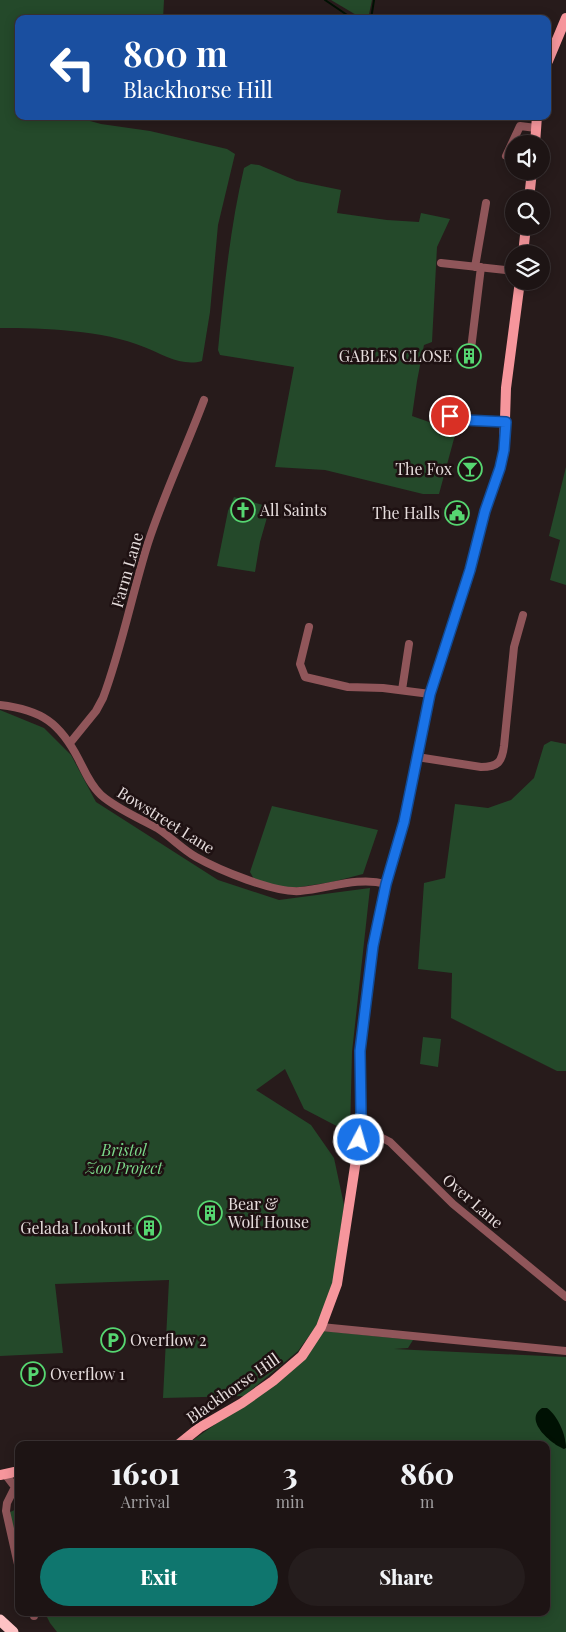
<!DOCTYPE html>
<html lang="en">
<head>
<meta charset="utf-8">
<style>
	body { margin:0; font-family:"Playfair Display",serif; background:#251d1d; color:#f1f3f6; height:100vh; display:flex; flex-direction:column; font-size:19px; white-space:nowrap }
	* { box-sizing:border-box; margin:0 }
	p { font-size:16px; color:#a09ea0 }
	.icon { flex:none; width:28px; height:28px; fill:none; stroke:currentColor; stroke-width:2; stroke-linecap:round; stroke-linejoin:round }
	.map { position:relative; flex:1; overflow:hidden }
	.panel { position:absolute; left:15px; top:1441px; width:535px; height:175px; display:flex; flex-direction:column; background:#1d1414; border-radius:10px; box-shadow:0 2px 12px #0003,0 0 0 1px #3b3334 }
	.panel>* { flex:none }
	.banner { position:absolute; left:15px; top:15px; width:536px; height:105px; border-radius:10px; box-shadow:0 2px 12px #0003,0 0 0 1px #3b3334; background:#1a4fa0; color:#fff; overflow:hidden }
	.controls { position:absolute; left:505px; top:135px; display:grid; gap:10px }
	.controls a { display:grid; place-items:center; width:45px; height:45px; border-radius:50%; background:#1d1414; box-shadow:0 2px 12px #0003,0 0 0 1px #3b3334; font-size:25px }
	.pin { position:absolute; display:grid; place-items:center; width:42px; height:42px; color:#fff; margin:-21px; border:2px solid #fff; border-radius:50%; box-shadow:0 1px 5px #0007 }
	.me { position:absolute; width:55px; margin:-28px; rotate:6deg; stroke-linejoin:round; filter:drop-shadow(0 0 4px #0008) }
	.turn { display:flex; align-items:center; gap:18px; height:105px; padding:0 25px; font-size:22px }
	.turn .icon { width:65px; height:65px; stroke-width:2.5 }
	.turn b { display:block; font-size:35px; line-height:42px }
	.eta { display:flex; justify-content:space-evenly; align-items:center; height:85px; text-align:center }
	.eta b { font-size:30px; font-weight:800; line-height:35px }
	.primary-button { display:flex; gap:10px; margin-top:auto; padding:10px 25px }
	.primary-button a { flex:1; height:58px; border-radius:30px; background:#0f766e; color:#fff; font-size:20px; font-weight:800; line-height:58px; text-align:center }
	.primary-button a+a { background:#251d1d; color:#f1f3f6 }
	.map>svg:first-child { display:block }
</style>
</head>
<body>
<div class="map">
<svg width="566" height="1632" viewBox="0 0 566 1632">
	<rect width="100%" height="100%" fill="#271b1b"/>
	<path fill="#24492a" d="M0,0H164L163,19H19V116H72L101,124L150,131L227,149L235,154L218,225L210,312L202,361C182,367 162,354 144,347C103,330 44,328 0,328Z
		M331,0H372L368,19H363Z
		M251,164L259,165L297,181L341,190L337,213L387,220L419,222L421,213L450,219L437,247L432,342L424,345L417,381L412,416L429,422L458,424L439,494H423L325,470L275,467L294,367L220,355L218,350C224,289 230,228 244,168Z
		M566,467V585L550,580L560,540L549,536Z
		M234,497L270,507L260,542L255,572L217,566L228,511Z
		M0,710L44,728L71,755L96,802L218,880L279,900L370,888L352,1052L350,1133L304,1109L285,1069L256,1090L311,1125L334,1158L344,1205L333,1283L317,1325L298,1351L244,1396L163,1398L169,1280L55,1284L63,1353L0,1356Z
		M551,741L566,744V1071H557L451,1018L452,973L418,969L424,883L445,878L455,804L488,808L511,800L534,778L544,745Z
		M272,806L378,830L363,874L332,882L287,889L254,879L250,872Z
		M423,1037L441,1039L438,1067L420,1064Z
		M324,1331L413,1340L408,1348L394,1349L566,1357V1632H57L50,1623L45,1613L546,1612V1445H186L299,1365Z
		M19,1508V1552L8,1513Z"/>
	<path fill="#001103" d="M542,1408H547C558,1416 566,1435 566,1448L564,1449C551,1444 523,1420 542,1408Z"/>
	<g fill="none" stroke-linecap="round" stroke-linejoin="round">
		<path stroke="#001103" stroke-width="2" d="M325,0L353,19
			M371,19L374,0
			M49,1233L57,1235"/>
		<path stroke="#90565a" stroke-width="8" d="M506,156L520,126L536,128
			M441,263L514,271
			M475,267L486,203
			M471,349L481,267
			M435,412L464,420L505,422
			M309,627L300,664L305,677L348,687L383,688L430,694
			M402,690L409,644
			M0,705C42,710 60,723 79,760C85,772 91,786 101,795C117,809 139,818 157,828C171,837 182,849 196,857C219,870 274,893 300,891C328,889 357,876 386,884
			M70,743L96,711L103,698C122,647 132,594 148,543C164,494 186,448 204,400
			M417,757L481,767C498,767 502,762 504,746L514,647L523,615
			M361,1127L390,1142L453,1204L566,1297
			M321,1327L566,1351
			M5,1474L15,1487L7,1503L6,1511L19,1569
			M34,1612V1616"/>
		<path stroke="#f6969c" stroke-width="10" d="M548,61L566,18
			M535,144L537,116
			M529,199L532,171
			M523,254L526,226
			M178,1445L199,1428L242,1403L273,1381L302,1356L321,1327L337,1284L361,1127L360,1051L373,946L386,884L404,821L430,694L470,570L485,511L500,468L504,450L506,388L520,281
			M0,1475L19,1471"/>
		<path stroke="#fdc2c4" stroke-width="11" d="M0,1620L13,1632"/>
	</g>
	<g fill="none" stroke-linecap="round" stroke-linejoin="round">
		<g stroke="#114b97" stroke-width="12">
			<path id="route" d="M359,1140L361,1113L360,1051L373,946L386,884L404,822L430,694L470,570L485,511L500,468L504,450L506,422L464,420L450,416"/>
		</g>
		<use href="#route" stroke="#1a73e8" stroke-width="9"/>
	</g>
	<defs>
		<g id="building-ring" transform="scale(1.25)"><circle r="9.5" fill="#1e1112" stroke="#56d671" stroke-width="1.5"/><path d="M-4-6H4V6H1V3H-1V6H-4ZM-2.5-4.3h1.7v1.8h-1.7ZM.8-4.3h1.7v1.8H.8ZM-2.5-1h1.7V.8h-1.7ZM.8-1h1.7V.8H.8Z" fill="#56d671"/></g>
		<g id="bar-ring" transform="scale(1.25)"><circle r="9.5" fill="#1e1112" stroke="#56d671" stroke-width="1.5"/><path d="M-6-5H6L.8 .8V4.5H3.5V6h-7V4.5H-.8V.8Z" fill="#56d671"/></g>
		<g id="church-ring" transform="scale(1.25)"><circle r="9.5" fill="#1e1112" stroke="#56d671" stroke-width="1.5"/><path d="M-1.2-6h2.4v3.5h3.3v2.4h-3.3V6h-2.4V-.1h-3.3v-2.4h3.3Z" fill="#56d671"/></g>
		<g id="civic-ring" transform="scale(1.25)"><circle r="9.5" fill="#1e1112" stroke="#56d671" stroke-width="1.5"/><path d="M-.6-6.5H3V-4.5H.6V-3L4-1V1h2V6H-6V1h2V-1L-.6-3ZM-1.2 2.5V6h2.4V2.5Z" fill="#56d671"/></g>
		<g id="parking-ring" transform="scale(1.25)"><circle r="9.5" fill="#1e1112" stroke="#56d671" stroke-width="1.5"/><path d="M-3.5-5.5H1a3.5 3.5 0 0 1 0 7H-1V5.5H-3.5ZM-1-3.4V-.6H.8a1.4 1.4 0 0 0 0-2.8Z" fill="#56d671"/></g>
	</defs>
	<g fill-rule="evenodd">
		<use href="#building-ring" x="469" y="356"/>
		<use href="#bar-ring" x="470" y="469"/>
		<use href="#church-ring" x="243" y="510"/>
		<use href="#civic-ring" x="457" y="513"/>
		<use href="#building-ring" x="210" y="1213"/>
		<use href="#building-ring" x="149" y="1228"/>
		<use href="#parking-ring" x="113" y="1340"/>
		<use href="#parking-ring" x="33" y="1374"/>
	</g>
	<g text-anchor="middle" stroke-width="5" stroke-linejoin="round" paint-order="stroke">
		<g font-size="16" fill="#e6dddd" stroke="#1e1112" text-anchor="end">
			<text x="452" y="362">GABLES CLOSE</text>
			<text x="452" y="475">The Fox</text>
			<text x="260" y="516" text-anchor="start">All Saints</text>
			<text x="440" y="519">The Halls</text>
			<text x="228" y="1210" text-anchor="start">Bear &amp;<tspan x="228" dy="18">Wolf House</tspan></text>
			<text x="132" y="1234">Gelada Lookout</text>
			<text x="130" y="1346" text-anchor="start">Overflow 2</text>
			<text x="50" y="1380" text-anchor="start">Overflow 1</text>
		</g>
		<g font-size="16" fill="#e6dddd" stroke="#1e1112">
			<text transform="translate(127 570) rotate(-74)" y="6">Farm Lane</text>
			<text transform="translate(166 820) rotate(32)" y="6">Bowstreet Lane</text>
			<text transform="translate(473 1201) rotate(41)" y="6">Over Lane</text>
			<text transform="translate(233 1388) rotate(-35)" y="6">Blackhorse Hill</text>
		</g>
		<g font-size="16" font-style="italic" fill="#7ad789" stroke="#1e1112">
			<text x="124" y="1156">Bristol<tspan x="124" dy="18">Zoo Project</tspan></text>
		</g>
	</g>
</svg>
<div class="controls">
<a><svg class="icon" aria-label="sound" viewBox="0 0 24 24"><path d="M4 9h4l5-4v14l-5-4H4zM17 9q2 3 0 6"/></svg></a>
<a><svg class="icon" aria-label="search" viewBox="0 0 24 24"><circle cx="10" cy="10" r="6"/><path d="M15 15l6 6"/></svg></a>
<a><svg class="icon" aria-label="layers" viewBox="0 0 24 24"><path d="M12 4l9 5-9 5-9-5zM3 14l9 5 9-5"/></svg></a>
</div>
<div class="pin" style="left:450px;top:416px;background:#d93025"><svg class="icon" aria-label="arrive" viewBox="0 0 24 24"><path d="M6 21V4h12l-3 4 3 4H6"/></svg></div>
<svg class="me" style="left:359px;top:1140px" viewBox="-20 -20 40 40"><circle r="17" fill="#1a73e8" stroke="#fff" stroke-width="3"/><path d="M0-11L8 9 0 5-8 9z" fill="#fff"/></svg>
<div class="banner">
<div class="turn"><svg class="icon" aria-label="left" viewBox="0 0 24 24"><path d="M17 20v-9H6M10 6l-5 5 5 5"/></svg><div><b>800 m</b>Blackhorse Hill</div></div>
</div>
<section class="panel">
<div class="eta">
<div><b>16:01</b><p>Arrival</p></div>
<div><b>3</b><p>min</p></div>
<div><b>860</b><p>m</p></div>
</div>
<div class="primary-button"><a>Exit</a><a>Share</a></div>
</section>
</div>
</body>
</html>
